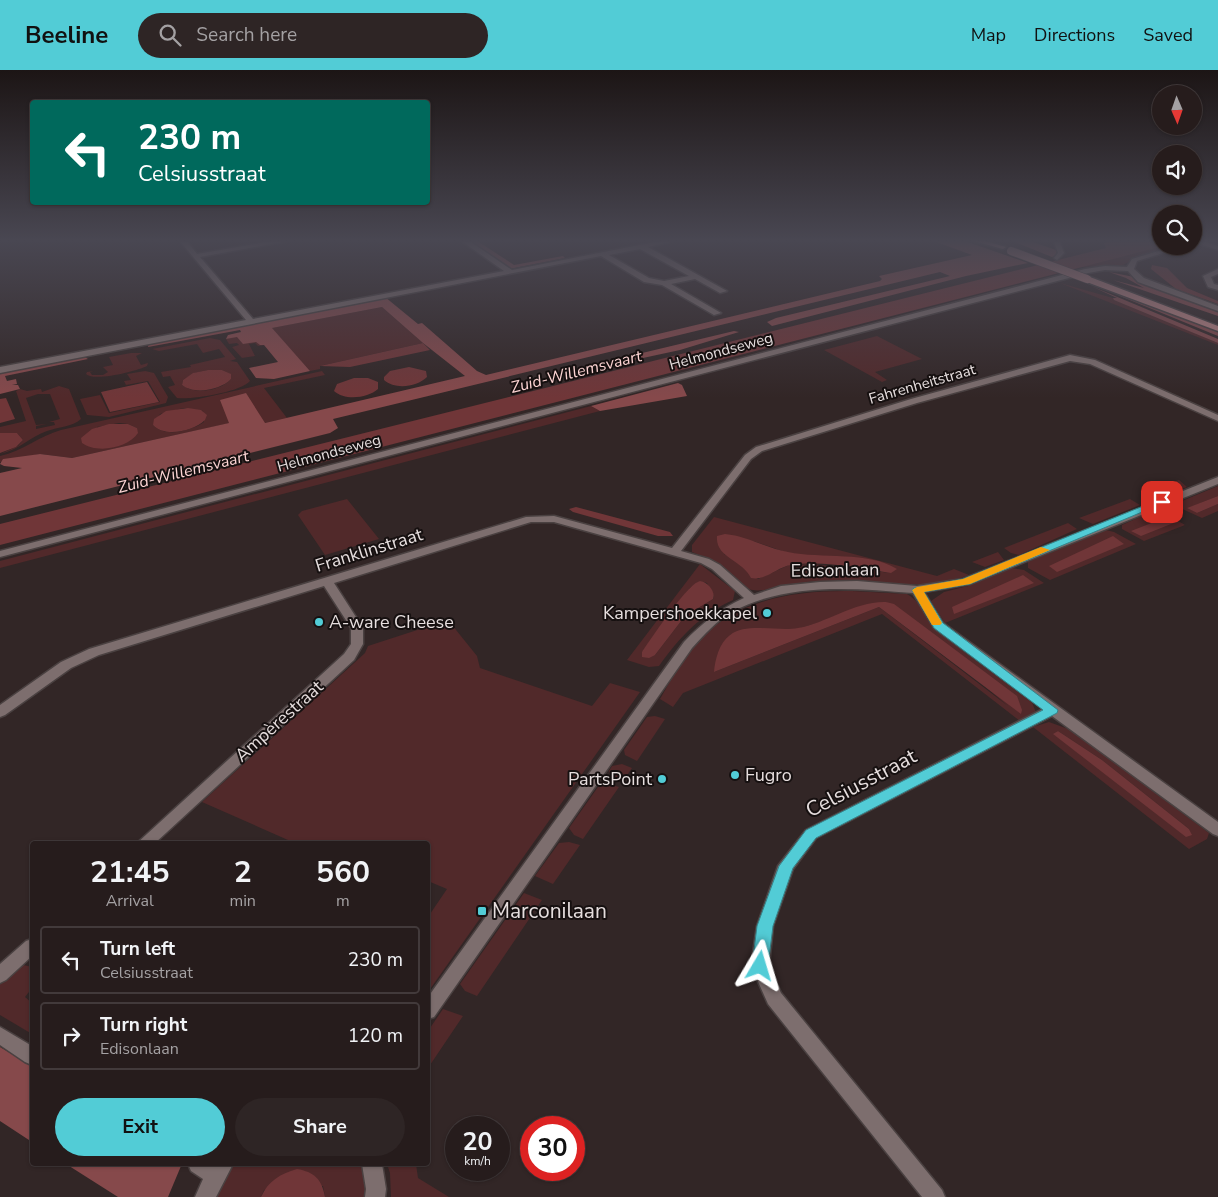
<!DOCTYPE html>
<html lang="en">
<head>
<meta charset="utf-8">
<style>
	body { margin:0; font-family:"Nunito Sans",sans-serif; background:#2e2525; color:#f1f3f6; height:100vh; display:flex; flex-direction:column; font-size:19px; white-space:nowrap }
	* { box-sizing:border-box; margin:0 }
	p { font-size:16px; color:#a4a1a3 }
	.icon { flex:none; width:28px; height:28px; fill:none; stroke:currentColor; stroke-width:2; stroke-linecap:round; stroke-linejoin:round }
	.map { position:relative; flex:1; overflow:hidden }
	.drawer { position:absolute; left:30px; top:771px; width:400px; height:325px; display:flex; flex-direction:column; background:#261c1c; border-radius:5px; box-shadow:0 1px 4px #0004,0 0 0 1px #423a3b }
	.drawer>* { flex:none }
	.banner { position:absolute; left:30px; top:30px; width:400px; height:105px; border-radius:5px; box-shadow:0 1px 4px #0004,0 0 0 1px #423a3b; background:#00695c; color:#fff; overflow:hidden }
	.needle { width:32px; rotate:178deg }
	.controls { position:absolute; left:1152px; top:15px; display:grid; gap:10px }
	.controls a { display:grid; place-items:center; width:50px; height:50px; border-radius:50%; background:#261c1c; box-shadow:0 1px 4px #0004,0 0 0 1px #423a3b; font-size:25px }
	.speed { position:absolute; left:445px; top:1046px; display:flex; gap:10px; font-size:25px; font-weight:700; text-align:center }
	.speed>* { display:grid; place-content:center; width:65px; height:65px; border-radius:50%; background:#261c1c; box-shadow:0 1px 4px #0004,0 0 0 1px #423a3b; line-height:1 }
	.speed small { font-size:12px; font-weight:400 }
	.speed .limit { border:8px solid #d22; background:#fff; color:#111 }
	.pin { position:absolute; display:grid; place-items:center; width:42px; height:42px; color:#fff; margin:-21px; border-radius:10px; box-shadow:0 2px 8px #0006 }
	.me { position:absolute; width:55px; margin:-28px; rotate:7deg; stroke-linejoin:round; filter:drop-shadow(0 0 4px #0008) }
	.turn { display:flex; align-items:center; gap:18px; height:105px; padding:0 25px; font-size:22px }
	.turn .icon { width:65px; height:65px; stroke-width:2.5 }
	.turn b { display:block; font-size:35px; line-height:42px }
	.eta { display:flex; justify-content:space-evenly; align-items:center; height:85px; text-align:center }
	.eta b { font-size:30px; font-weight:700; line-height:35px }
	.button { display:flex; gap:10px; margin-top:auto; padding:10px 25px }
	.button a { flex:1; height:58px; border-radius:30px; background:#52ccd6; color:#111; font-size:20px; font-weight:700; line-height:58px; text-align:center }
	.button a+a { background:#2e2525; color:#f1f3f6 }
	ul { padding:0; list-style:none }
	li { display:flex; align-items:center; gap:15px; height:68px; margin:0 10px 8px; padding:0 15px; border:2px solid #423a3b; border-radius:5px }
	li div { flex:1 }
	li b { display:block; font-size:19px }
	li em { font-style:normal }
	header { display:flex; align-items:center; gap:30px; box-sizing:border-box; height:70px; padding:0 25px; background:#52ccd6; color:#111 }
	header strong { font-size:24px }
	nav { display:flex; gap:28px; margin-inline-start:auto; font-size:18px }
	.search { width:350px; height:45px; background:#2e2525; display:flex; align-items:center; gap:12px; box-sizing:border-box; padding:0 18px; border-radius:28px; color:#a4a1a3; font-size:19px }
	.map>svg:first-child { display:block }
</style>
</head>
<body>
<header>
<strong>Beeline</strong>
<div class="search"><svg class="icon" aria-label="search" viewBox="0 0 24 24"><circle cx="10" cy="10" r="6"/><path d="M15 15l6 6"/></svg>Search here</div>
<nav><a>Map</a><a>Directions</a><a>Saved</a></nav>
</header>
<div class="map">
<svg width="1218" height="1127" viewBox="0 0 1218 1127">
	<rect width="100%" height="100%" fill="#322626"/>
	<path fill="#51292a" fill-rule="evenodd" d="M1164,176H1176L1142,185L1123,195L1081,197Z
		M1060,213L1113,228L1218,273V275Z
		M382,237L423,273L320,296V299L310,301L271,258Z
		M237,266L265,275L258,276L255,273L249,274L255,286L242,288L232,277L239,275L237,273L229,274L226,269Z
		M877,266L922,289L875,302L887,310L882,312L824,280Z
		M210,268L220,270L236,289L230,291L237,292L250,311C241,322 191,330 177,328L168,317L175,315L170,306L163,307L161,302L191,297L190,295L225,287L219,279L203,283L197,274L159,281L152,279ZM208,300H222L230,304L231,309C220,321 195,325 182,315L183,310L194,303Z
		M131,283H142L136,286L141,295L148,293L147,296C137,301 94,312 86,304L87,302L94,301L90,302L92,305H103L108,302L103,297L113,295L109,287Z
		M145,301L154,303L168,327L166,333L109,347L87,345L80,329L100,325L109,343L160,332L148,311L126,315L124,311L131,310L127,304Z
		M322,301L325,305L264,318L287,348L265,353H230L72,388L40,384L0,392V386C23,381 39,366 61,360ZM184,338L203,341L204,352C191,361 165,368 153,355L160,344ZM119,353L128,354L137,358V364L114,377L95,378L97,357Z
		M59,316L69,319L81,349C72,357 58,357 47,361C30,367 19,380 0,384L18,376L23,370L17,363H0V357L26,351L16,321L20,319L27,321L41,319L42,322ZM38,324H50L60,349L49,352H54L55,355L36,359V356L47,354L36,355L26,328Z
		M591,336L600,341L0,498V491Z
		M1179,410L1187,417L1167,425L1152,420Z
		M1218,416V426L1188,438L1197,443L1218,434V441L1202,448L1178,437L1177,433Z
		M347,429L379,469L325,485L298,445L302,441Z
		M1130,429L1140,435L1093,454L1079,448Z
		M1155,440L1161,441L1185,455L1144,471L1122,459V455Z
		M714,447L937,506L954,499L969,505C917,525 860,506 806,512C792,514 760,524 749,519C742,516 735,507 729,502C717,492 706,487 692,482V475ZM753,471L785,482L891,503L812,494L789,495L758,509L740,493L724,484Z
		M1068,453L1077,459L1019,485L1011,483L1004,478Z
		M1106,460L1114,462L1136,474L1050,510L1028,498V492Z
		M998,482L1004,490L985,497L972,492Z
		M700,494L735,521L733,530C701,544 679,568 659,596L649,597L627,590ZM700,511L707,513L714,527L713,529L685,546L655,585L642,582L690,518Z
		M1012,498L1024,500L1044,513L945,553L931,531L944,522L968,516Z
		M852,521L907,524C925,535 922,547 935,558C965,585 999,607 1031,630L1037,645L1025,655L882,544L683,623L673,637L660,629C670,612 680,592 692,577C733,530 792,520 852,521ZM886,532L1008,636L879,537L714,602L730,565L744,560L797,559Z
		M448,550L477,586L480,598L592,636L610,613L640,622L428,922V847L447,819L428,811V774H297L202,732L365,583L368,576Z
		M655,646L665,649L637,691L625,685L624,680L647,647Z
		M1049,652L1071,660L1209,763L1207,769L1189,779L1033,657ZM1058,661L1102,690L1189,759L1191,764L1186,766L1054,664Z
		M622,694L632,698L623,711L612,707L609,701L612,696Z
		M609,714L619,717L583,769L574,765L569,758L598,717Z
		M569,772L580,775L553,814L535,806L559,773Z
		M524,823L542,830L477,926L465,921L460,914Z
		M19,894L32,897V918L25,927L32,933V964L0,945V912Z
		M443,939L463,946L428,998V961Z
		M235,1094H361L366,1118L364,1127H325L323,1116L264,1120L261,1127H216L224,1108Z
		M387,1094H416L418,1108L449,1127H391L390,1103Z"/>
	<path fill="#86494b" d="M467,170H476L514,195L563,186L565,188L509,199Z
		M931,170H962L1028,193L966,206L772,256L767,252L776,248L950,206L940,202L333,349L338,358L330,363L0,446V403L22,398L4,396L0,394L3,389L40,384L72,388L229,353L220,330L246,323L265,353L465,306L423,273L382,237L272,258L310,301L274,309L256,308L249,298L278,292L264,275H260L256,272L243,274L237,267L226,269L228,265L241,262L240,260L148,277L149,273L385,227L418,254L422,253L477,301L486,305L880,211L882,209L879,206L972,185Z
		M1010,170H1027L1059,181V184L1052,187Z
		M1109,202L1134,207L1146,215L1218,242V246L1113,210L1144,218L1126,208Z
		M1091,216L1218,269V273L1114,230L1113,228H1117Z
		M1109,220L1218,261V266L1120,226Z
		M734,261L739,262L680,280L564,305L567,301Z
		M83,286L88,289L5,306L7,311L16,309L17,314L12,315H18L20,319L0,324V302Z
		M678,313L682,315L687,326L600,341L591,336Z
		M0,977L32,996V1072L0,1051Z
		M66,1094H179L181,1096L168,1127H118Z"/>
	<path fill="#703638" d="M1110,170H1161V176H1164L0,475V454L1106,178L1104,173L1112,171Z
		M1152,195L1167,198L1187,218L1218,231V234L1176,219L1151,199Z
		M423,273L430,280L350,297L320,296Z
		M409,297L426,301L427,307C417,317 395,320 384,310V307L390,301Z
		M208,300H222L231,304V309C221,320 194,325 182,315L183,310L193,303Z
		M354,308H368L378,312V319C368,328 345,331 334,321L337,314Z
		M147,312L159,332L110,342L101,322Z
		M6,328L15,349L0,353V329Z
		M188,338L201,340L207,345L205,350C194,361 165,368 153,355L154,349L166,341Z
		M109,354H128L137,358L138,363C128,378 97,384 82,373L81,368L92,359Z
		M0,363H17L23,370L16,377L0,383Z
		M1218,426V434L1197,443L1187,438Z
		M576,437L670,462L673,466H658L573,442L569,439Z
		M1167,447L1176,452L1141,466L1131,461Z
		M725,464C747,466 766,478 788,482C821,489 869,481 897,499L891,503C859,498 823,490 791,495C777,497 766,511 751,508C743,490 715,488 717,466Z
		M1113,466L1124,474L1057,502L1049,496Z
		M1023,505L1034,513L954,544L952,537Z
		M700,511C708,512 716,522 713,529L685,546L655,585L649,588L642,587V582C652,568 687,514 700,511Z
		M886,532L894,534L1017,626L1022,640L1021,644L879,537L714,602C715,590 719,573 730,565C747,552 778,562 798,558C827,553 855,531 886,532Z
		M1058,661L1102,690L1189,759L1192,765L1186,767L1053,664Z
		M297,1099C314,1102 322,1109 325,1127H261C268,1111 280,1104 297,1099Z"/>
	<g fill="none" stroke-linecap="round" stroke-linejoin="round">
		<g stroke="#4a4141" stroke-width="3">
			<path id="minor" d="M179,170H186L197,184L277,170H293L200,187L253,249L504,201L460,170H468L512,200L665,170H679L648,177L727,221L720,223L695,209L671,214L721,243L714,245L662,215L644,212L601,186L0,303V297L246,250ZM640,179L689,206L664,211L649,208L609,185Z
				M1055,170H1062L1060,172L1064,183L1057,190L1054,188L1058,183L1054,172Z
				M1200,170L1218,176V180L1197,173V171Z
				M1175,176H1186L1137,191L1134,199L1144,208L1218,236V241L1138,212L1128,201L1105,200L1088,203L0,487V481L1085,199L1105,196L1127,197L1132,189Z
				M1218,199V204L1211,207L1214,214L1218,215V220L1208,217L1203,206Z
				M1070,285L1095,290L1218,345V351L1090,294L1070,291L917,333L762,381L751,389L681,481L709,489L720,495L754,525L781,516L820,512L857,511L917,516L963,509L1218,407V414L970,514L924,522L943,553L1218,752V766L1213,764L1052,646L816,768L793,799L773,856L769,896L781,923L942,1120L945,1127H922L768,934L751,896L757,856L778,796L806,760L1043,639L934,558L913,523C853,518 787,512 732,542C717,550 704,565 692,578L434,947L428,949V927L684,572C702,553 720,539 744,528L712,499L701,493L554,452H531L334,513L363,558V574L354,590L154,774H136L344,584L351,574V558L324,516L99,585L71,598L5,645L0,647V635L61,592L89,579L526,447L554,446L672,478L745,385L756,377L911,329Z
				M32,869V886L6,910L0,913V894L26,871Z
				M0,957L32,976V995L25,992L0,975Z
				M188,1094H233L216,1127H195L203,1109L191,1101Z
				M362,1094H382L386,1119L385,1127H365L366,1119Z"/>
		</g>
		<g stroke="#4a4141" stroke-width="3">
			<path id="major" d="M970,170H982L1006,177L1003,179Z
				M1084,207H1090L1218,256V261L1084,211Z"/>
		</g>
		<use href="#minor" fill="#7d6e6e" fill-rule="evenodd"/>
		<use href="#major" fill="#c18787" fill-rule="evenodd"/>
		<g stroke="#4a4141" stroke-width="9" stroke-linecap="butt">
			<path id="major-bridge" d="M1011,181L1087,209"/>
		</g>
		<use href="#major-bridge" stroke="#c18787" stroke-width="8"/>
	</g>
	<linearGradient id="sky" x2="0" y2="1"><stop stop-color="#1c1515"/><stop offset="0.52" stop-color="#494752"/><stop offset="1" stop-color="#494752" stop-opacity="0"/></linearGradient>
	<rect width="1218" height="328" fill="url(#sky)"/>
	<path fill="#52ccd6" stroke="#35858b" d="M1158,430L1166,432L970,514L924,522L943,553L1058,640L1057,643L816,768L793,798L773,856L768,896L766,901L760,903L754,901L752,896L757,856L779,796L806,760L1043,640L934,558L912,520L914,518L963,509Z"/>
	<path fill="#f59e0b" d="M1041,477L1050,480L970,514L924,522L942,553L940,555H932L912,520L917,517L963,509Z"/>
	<g fill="#52ccd6" stroke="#161010" stroke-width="2">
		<circle cx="767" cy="543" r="5"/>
		<circle cx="319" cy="552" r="5"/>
		<circle cx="735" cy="705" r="5"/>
		<circle cx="662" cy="709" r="5"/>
		<rect x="477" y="836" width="10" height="10" rx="2.5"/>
	</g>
	<g text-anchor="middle" stroke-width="4" stroke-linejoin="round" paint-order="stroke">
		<g font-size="15" fill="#e6dede" stroke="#161010">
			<text transform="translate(721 281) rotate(-15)" y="5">Helmondseweg</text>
			<text transform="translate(922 314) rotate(-16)" y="5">Fahrenheitstraat</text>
			<text transform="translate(329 383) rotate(-15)" y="5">Helmondseweg</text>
		</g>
		<g font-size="16" font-style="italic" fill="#fcd4d3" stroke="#161010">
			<text transform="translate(576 301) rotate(-14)" y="6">Zuid-Willemsvaart</text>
			<text transform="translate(183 401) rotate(-14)" y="6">Zuid-Willemsvaart</text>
		</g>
		<g font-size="18" fill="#e6dede" stroke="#161010">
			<text transform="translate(369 480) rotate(-17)" y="6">Franklinstraat</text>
			<text transform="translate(835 500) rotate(-1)" y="6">Edisonlaan</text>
			<text transform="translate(279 651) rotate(-42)" y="6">Ampèrestraat</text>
		</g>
		<g font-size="18" fill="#e6dede" stroke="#161010" text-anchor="end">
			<text x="757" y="549">Kampershoekkapel</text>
			<text x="329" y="558" text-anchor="start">A-ware Cheese</text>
			<text x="745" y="711" text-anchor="start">Fugro</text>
			<text x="652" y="715">PartsPoint</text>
		</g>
		<g font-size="21" fill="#e6dede" stroke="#161010">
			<text transform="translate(861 713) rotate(-28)" y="7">Celsiusstraat</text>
		</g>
		<g font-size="21" fill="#e6dede" stroke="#161010" text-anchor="start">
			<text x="492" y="848">Marconilaan</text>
		</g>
	</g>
</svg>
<div class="controls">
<a><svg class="needle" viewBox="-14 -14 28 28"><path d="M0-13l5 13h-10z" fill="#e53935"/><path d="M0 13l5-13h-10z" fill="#a4a1a3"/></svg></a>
<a><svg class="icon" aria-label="sound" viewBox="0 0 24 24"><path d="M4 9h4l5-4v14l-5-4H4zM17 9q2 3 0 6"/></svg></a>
<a><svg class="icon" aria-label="search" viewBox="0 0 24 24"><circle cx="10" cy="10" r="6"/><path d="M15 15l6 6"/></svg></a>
</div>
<div class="speed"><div>20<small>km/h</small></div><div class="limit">30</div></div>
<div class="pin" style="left:1162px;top:432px;background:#d93025"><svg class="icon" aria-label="arrive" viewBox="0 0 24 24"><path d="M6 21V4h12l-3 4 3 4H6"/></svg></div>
<svg class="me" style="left:760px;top:896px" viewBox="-20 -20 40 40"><path d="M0-17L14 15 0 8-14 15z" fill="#52ccd6" stroke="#fff" stroke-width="4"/></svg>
<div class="banner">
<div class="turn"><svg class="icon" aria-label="left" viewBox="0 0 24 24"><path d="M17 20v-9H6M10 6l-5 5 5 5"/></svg><div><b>230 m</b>Celsiusstraat</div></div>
</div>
<section class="drawer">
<div class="eta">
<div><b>21:45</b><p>Arrival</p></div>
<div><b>2</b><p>min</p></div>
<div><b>560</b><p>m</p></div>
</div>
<ul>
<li><svg class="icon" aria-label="left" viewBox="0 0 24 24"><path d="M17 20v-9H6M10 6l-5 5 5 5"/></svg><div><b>Turn left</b><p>Celsiusstraat</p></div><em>230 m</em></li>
<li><svg class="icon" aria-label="right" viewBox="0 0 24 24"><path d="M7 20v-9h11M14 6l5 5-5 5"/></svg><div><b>Turn right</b><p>Edisonlaan</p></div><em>120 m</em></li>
</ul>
<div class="button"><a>Exit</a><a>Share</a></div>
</section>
</div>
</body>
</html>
